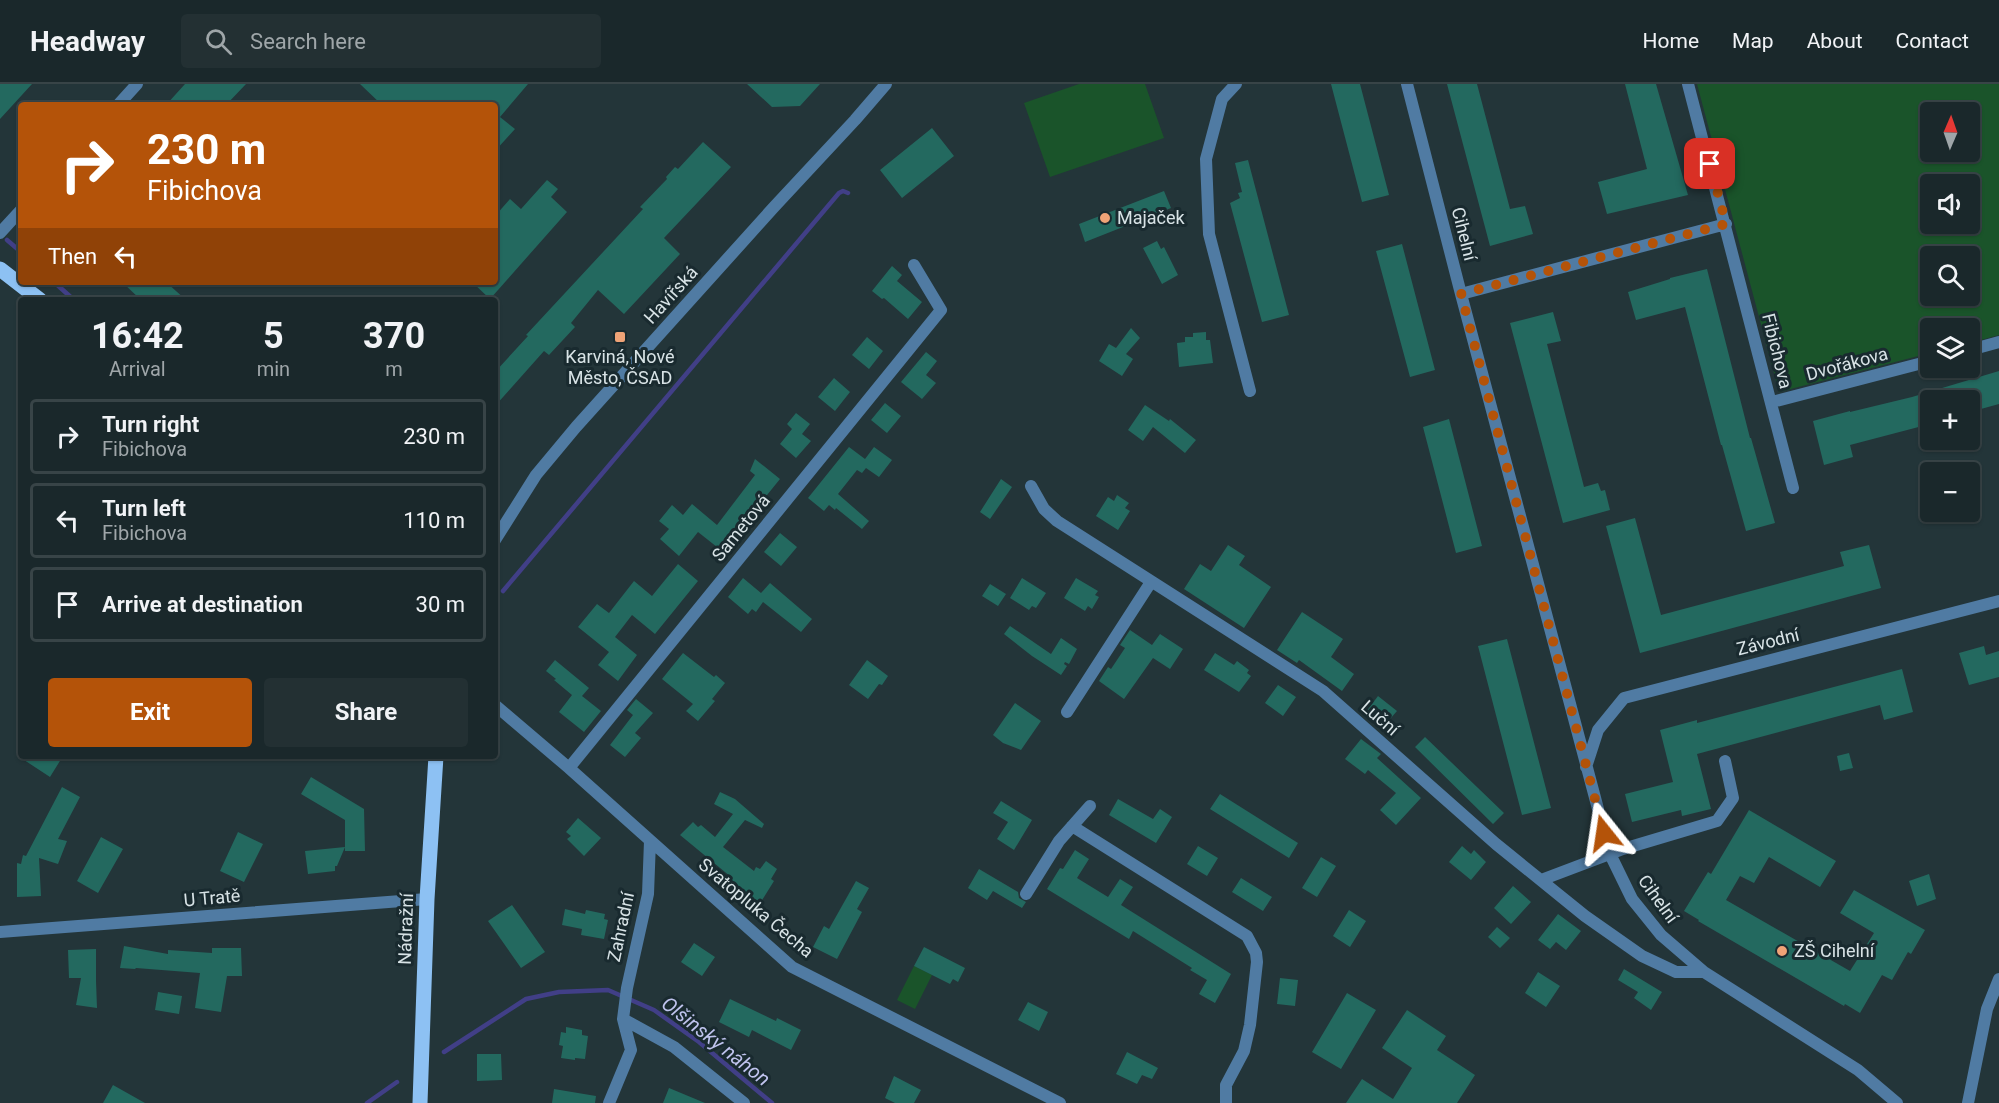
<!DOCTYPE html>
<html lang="en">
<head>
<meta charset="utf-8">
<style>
	body { margin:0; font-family:Roboto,sans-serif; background:#233033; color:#f1f3f6; height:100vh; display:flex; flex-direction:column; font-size:22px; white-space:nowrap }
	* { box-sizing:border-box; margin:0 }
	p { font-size:20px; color:#9fa6a9 }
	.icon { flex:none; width:33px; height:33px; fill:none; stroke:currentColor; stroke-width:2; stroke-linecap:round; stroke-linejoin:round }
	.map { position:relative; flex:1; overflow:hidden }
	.sheet { position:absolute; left:18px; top:213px; width:480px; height:462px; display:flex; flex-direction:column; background:#1a282b; border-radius:6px; box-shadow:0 2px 4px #0004,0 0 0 2px #384447 }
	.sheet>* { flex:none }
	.hud { position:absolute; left:18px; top:18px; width:480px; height:183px; border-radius:6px; box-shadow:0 2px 4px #0004,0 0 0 2px #384447; background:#b45309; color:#fff; overflow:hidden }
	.needle { width:39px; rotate:2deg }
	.fabs { position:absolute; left:1920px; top:18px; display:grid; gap:12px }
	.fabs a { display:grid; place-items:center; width:60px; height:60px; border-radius:6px; background:#1a282b; box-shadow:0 2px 4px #0004,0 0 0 2px #384447; font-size:30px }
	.pin { position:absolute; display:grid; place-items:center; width:51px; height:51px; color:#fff; margin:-26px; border-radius:12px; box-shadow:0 3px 9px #0006 }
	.me { position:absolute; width:66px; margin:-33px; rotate:345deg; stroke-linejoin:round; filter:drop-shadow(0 0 4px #0008) }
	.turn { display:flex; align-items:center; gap:21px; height:126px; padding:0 30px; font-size:27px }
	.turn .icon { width:78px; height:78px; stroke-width:2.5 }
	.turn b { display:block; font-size:42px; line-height:51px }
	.then { display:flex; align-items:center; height:57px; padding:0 30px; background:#0003; gap:12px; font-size:22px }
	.eta { display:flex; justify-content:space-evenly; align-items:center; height:102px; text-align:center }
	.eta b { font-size:36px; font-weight:700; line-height:42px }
	.cta { display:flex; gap:12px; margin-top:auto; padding:12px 30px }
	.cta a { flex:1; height:69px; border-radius:6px; background:#b45309; color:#fff; font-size:24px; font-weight:700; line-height:69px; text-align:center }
	.cta a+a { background:#233033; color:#f1f3f6 }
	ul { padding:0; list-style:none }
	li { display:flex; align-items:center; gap:18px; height:75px; margin:0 12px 9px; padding:0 18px; border:3px solid #384447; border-radius:6px }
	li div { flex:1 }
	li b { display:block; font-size:22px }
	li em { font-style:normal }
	header { display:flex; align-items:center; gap:36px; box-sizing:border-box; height:84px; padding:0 30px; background:#1a282b; border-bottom:2px solid #384447 }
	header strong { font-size:28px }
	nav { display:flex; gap:33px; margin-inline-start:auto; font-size:21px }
	.search { width:420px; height:54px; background:#233033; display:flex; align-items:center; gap:15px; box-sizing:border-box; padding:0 21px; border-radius:6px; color:#9fa6a9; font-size:22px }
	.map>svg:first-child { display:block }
</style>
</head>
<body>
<header>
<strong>Headway</strong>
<div class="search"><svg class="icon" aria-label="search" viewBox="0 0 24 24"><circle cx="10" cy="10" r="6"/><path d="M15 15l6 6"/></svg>Search here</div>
<nav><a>Home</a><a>Map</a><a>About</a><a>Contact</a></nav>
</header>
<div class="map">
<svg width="1999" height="1019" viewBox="0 0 1999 1019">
	<rect width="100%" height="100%" fill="#233539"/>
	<path fill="#1a542a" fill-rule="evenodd" d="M1079,0H1145L1164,54L1050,93L1024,19Z
		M1697,0H1999V251L1970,259V244H1930V269L1779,308ZM1930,28H1970V68H1930ZM1930,100H1970V140H1930ZM1930,172H1970V212H1930Z
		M914,882L932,891L915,925L897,916Z"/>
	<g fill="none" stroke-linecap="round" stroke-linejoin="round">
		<path stroke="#413f87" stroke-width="4.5" d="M7,156L21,168
			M54,198L74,216
			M503,507L839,109L843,107L848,109
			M444,968L526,915L559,908L608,906L654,926L699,958L772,1019
			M367,1019L397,998"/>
	</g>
	<path fill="#23695f" d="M0,0H32L0,35Z
		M185,0H246L226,21H166Z
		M360,0H528L500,33L515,45L495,67V21H382Z
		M747,0H820L800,22L772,23Z
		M1331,0H1360L1389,111L1362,118Z
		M1447,0H1477L1510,125L1525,122L1533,150L1490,162Z
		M1625,0H1656L1688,111L1607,130L1598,98L1647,85Z
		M932,44L954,72L902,114L880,86Z
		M703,58L731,83L664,154L680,170L624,230L598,206L571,239L575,243L549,271L544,267L495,322V288L528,252L526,251L643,125L640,123L667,95L666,93L675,83L678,85Z
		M1248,76L1289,231L1262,238L1230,119L1240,114L1238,109L1242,108L1235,79Z
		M547,96L558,105L551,113L567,128L490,215L472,198H495V132L510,115L521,125Z
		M1164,107L1171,124L1085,158L1079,140Z
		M1157,157L1161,165L1164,163L1178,191L1162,200L1143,164Z
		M1402,160L1435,286L1410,293L1376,167Z
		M892,182L902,191L897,197L922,218L908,235L884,214L882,215L872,207Z
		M1707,185L1750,354H1751L1775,439L1746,447L1722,361H1721L1685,223L1636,236L1628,208L1670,195V194Z
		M122,198H166L186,216H141Z
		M1553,228L1561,257L1547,260L1584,403L1598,399L1601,407L1605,406L1610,426L1563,439L1510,239Z
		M1131,244L1140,254L1126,270L1133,275L1122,292L1099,277L1109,260L1116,264Z
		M1206,248V256H1210L1213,279L1179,283L1177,259L1185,258V253H1193V249Z
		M867,253L883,267L869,285L852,271Z
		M926,268L937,277L926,291L936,299L922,315L901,298Z
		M1999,287V320L1970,328V316H1930V340L1850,361L1853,373L1824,381L1813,337L1850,327V328L1912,313Z
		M834,294L850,308L835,327L818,313Z
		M885,319L901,332L887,349L871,336Z
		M1145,321L1169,337L1170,335L1196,356L1185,369L1153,343L1143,357L1128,346Z
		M796,329L810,340L802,350L811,357L796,374L780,360L792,345L787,340Z
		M1449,335L1482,462L1456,469L1423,343Z
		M849,363L865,375L874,363L892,376L879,393L866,384L862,389L857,386L838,410L869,437L862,445L836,424L835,426L829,421L824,427L808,414Z
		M755,375L780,395L722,467L698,448L679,472L660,455L669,445L659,437L672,421L683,431L692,420L717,441L755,391L750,387Z
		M1001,395L1012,403L990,435L980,428Z
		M1117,411L1129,419L1125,424L1130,427L1118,446L1096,432L1108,413L1114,417Z
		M1635,434L1661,531L1844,482L1840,468L1869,461L1881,504L1640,569L1606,442Z
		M780,449L797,463L781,482L764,468Z
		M1228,461L1245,472L1239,481L1271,503L1244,544L1184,505L1200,480L1211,487Z
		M678,480L698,497L655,550L632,531L622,544L615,553L637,571L618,597L598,581L609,568L578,543L597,520L609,529L634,497L652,512Z
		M743,494L761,509L770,499L812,535L801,548L763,518L756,528L752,525L748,530L728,513Z
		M1022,494L1046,509L1036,524L1032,522L1029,526L1010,514Z
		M1076,494L1098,507L1095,511L1099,513L1092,525L1088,522L1085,527L1064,514Z
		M990,500L1006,510L998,522L982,512Z
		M1302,528L1343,555L1331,573L1354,590L1342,607L1299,576L1297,579L1277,566Z
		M1010,542L1051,570L1061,554L1077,565L1069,580L1065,578L1064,580L1067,582L1061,591L1032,572L1004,550Z
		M1130,546L1152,561L1160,550L1183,565L1170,585L1153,574L1124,615L1099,597L1108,583L1111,585L1125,564L1120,561Z
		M1507,555L1551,724L1522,731L1478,562Z
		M1984,562L1986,571L1999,567V593L1969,601L1959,569Z
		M683,569L714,593L716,591L725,599L712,615L715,617L698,637L686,627L693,620L662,595Z
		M1215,569L1234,581L1237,577L1249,586L1247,589L1251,592L1239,608L1204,586Z
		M555,576L589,604L582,612L601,627L584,648L559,628L572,611L554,596L556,595L546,587Z
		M867,576L888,592L882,601L879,600L868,615L849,601Z
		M1902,585L1913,628L1884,636L1880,621L1697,670L1711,725L1682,732L1681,726L1632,738L1625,710L1673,698L1660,646L1697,636V639Z
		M1278,601L1296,613L1283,632L1265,619Z
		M1378,612L1397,627L1384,642L1366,628Z
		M636,615L653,629L635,649L641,654L625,673L610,661L633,631L627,626Z
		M1015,619L1041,637L1021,666L1003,659L993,651Z
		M1425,653L1504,729L1493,740L1415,663Z
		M1361,655L1381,670L1377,674L1421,714L1396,741L1380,726L1396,709L1368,686L1365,690L1345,675Z
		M1849,669L1853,684L1840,687L1837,672Z
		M18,672H63L50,693Z
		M311,693L364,725L365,767H345V763L337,782H335V787L308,790L305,767L345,763V736L301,710Z
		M62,703L80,713L58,755L67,757L58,780L39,774L41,812L17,813V779L21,780L23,771L26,772Z
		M720,708L735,715L764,740L762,744L745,736L723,763L754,787L756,783L760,785L766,777L777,785L771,795L774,797L759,821L727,799L731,793L680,751L693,738L698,743L701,741L715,753L733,730L714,720Z
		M1220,710L1298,759L1289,774L1210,725Z
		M1118,715L1153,735L1160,725L1172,733L1156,759L1109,731Z
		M1001,717L1032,736L1014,766L997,755L1008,738L993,729Z
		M1749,726L1836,777L1820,803L1769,773L1754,799L1740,792L1726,816L1850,887L1874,849L1840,829L1854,806L1925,846L1911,870L1908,868L1892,896L1882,891L1860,929L1845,920L1844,922L1698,837L1699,836L1684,827L1708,788L1711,790Z
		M578,734L601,754L584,772L567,755L571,752L566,748Z
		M238,748L263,760L244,798L220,787Z
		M101,753L123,765L98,809L77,797Z
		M1198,762L1218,774L1207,792L1187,780Z
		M1462,762L1471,770L1474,766L1486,778L1471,796L1449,778Z
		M1075,766L1089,775L1077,794L1108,813L1120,795L1133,803L1121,821L1231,890L1215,919L1199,910L1207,896L1190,886L1192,884L1133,847L1129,855L1047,805L1060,784L1063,785Z
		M1321,773L1336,782L1317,813L1302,804Z
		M979,785L1018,808L1019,814L1026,818L1022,824L993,807L987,816L968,804Z
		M1929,790L1936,815L1917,822L1909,797Z
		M1241,794L1272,813L1263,827L1232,808Z
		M856,797L869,804L857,825L862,828L837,875L813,863L824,842L829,845Z
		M1513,802L1531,818L1511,840L1494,824Z
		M512,821L545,868L521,884L488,837Z
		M565,825L585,830L586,826L605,830L604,835L608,836L604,855L581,851L582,845L562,841Z
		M1349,826L1366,837L1350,863L1333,852Z
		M1558,830L1581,847L1566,866L1556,858L1550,865L1538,856Z
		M1497,843L1510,854L1500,864L1488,853Z
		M694,859L715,873L702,892L681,878Z
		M124,862L168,870V866L212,869V864H241L242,892H227L221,928L195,924L200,889L136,884L135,885L120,884Z
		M924,863L965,884L958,898L953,895L950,900L914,882Z
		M96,865V897L97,924L76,921L81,894H69L68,866Z
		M1624,885L1662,908L1651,926L1634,914L1638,908L1618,896Z
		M1538,888L1560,902L1546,923L1525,909Z
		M1280,894L1298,896L1295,922L1277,920Z
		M158,908L182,912L179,930L155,926Z
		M1347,909L1376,926L1341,985L1312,968Z
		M730,915L776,937L777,934L801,946L791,966L752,946L749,953L719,938Z
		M1028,918L1048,928L1039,947L1018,936Z
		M1407,926L1446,952L1437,966L1475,991L1457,1019H1346L1362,995L1393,1015L1412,984L1382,964Z
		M566,943L582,946V951L588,952L585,975L575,974V976L561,974L563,962L559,961L561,948L566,949Z
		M1127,968L1158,984L1152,995L1142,991L1137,1000L1116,990Z
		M477,970H501L502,996L477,997Z
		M894,992L921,1006L914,1019H895L885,1014Z
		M113,1001L145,1019H103Z
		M669,1004L705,1019H663Z
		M554,1005L596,1012L595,1019H552Z"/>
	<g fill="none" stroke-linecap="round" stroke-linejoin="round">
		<path stroke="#507ba3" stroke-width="12" d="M1236,0L1222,15L1206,75L1209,150L1250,307
			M1407,0L1461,210L1610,770L1632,815L1661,851L1704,888L1858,986L1897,1019
			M1688,0L1793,404
			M118,21L137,0
			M0,149L21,126
			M1461,210L1726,140
			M1970,266L1999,258
			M1772,318L1930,277
			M1031,402L1044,425L1057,437L1323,607L1496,760L1585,832L1642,872L1676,888H1704
			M495,621L569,684L792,883L1060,1019
			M1067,628L1151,498
			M1586,683L1598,646L1624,614L1999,517
			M569,684L941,226L914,181
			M1072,742L1247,852L1256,869L1257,878L1250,941L1244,967L1226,1001V1019
			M1541,796L1623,765L1717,737L1733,714L1725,677
			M1026,810L1059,757L1090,722
			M0,848L427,815
			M623,935L674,963L744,1019
			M609,1019L631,966L623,935L627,904L648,810L650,757
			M1968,1019L1987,925L1999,895"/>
		<path stroke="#507ba3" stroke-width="12" d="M495,456L536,391L576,343L774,123L855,36L886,0"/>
		<path stroke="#8dc1f3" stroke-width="15" d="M0,185L40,216
			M420,1019L427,815L436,672"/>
	</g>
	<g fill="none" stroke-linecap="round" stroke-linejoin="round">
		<path stroke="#b45309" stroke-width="10" stroke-dasharray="0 18" d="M1604,749L1461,210L1726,140L1710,80"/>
	</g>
	<g fill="#efa377" stroke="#192a2f" stroke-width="2">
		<circle cx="1105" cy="134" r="6"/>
		<rect x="614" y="247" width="12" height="12" rx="3"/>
		<circle cx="1782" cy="867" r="6"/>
	</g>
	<g text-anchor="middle" stroke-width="6" stroke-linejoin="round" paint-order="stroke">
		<g font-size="18" fill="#d8e3e6" stroke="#192a2f" text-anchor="start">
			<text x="1117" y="140">Majaček</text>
			<text x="620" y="279" text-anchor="middle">Karviná, Nové<tspan x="620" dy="21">Město, ČSAD</tspan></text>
			<text x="1794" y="873">ZŠ Cihelní</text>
		</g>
		<g font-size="18" fill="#d8e3e6" stroke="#192a2f">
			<text transform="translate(1464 150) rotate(76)" y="6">Cihelní</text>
			<text transform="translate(671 211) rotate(-48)" y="6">Havířská</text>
			<text transform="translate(1777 267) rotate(76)" y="6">Fibichova</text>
			<text transform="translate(1847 280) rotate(-15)" y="6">Dvořákova</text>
			<text transform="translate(741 444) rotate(-51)" y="6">Sametová</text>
			<text transform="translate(1768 558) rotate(-14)" y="6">Závodní</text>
			<text transform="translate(1380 634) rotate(41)" y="6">Luční</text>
			<text transform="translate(212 814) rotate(-5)" y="6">U Tratě</text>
			<text transform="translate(1658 815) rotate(54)" y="6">Cihelní</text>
			<text transform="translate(756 824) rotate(40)" y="6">Svatopluka Čecha</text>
			<text transform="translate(621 843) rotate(-78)" y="6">Zahradní</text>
			<text transform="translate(406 845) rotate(-88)" y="6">Nádražní</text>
		</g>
		<g font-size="20" font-style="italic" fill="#bfc3ed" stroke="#192a2f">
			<text transform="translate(716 957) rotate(38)" y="7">Olšinský náhon</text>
		</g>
	</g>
</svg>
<div class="fabs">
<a><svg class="needle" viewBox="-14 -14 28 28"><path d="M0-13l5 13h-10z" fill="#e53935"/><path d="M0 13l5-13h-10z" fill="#9fa6a9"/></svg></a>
<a><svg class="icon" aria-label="sound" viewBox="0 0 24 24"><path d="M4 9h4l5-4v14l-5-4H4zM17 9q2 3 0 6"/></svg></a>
<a><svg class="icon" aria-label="search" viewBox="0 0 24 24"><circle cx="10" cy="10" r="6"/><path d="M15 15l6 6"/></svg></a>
<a><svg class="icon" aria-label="layers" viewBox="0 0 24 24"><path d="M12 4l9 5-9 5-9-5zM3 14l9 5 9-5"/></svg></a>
<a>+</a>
<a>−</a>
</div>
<div class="pin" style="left:1710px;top:80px;background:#d93025"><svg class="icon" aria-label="arrive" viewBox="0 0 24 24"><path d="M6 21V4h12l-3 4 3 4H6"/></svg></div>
<svg class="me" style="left:1604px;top:749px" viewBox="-20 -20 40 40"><path d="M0-17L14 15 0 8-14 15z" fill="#b45309" stroke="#fff" stroke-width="4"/></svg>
<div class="hud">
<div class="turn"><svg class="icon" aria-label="right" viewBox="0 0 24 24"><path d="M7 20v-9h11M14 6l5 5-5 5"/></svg><div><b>230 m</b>Fibichova</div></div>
<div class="then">Then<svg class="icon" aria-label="left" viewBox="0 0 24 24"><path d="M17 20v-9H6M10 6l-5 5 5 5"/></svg></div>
</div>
<section class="sheet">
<div class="eta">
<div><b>16:42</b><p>Arrival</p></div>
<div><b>5</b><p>min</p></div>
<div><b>370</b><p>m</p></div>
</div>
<ul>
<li><svg class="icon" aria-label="right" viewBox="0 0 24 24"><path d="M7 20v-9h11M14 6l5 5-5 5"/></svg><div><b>Turn right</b><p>Fibichova</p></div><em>230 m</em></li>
<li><svg class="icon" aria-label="left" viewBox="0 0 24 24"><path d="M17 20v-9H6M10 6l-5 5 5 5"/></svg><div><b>Turn left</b><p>Fibichova</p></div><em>110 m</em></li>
<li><svg class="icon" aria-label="arrive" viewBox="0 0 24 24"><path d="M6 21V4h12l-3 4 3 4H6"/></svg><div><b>Arrive at destination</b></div><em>30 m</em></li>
</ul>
<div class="cta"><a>Exit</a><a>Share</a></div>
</section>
</div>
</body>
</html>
